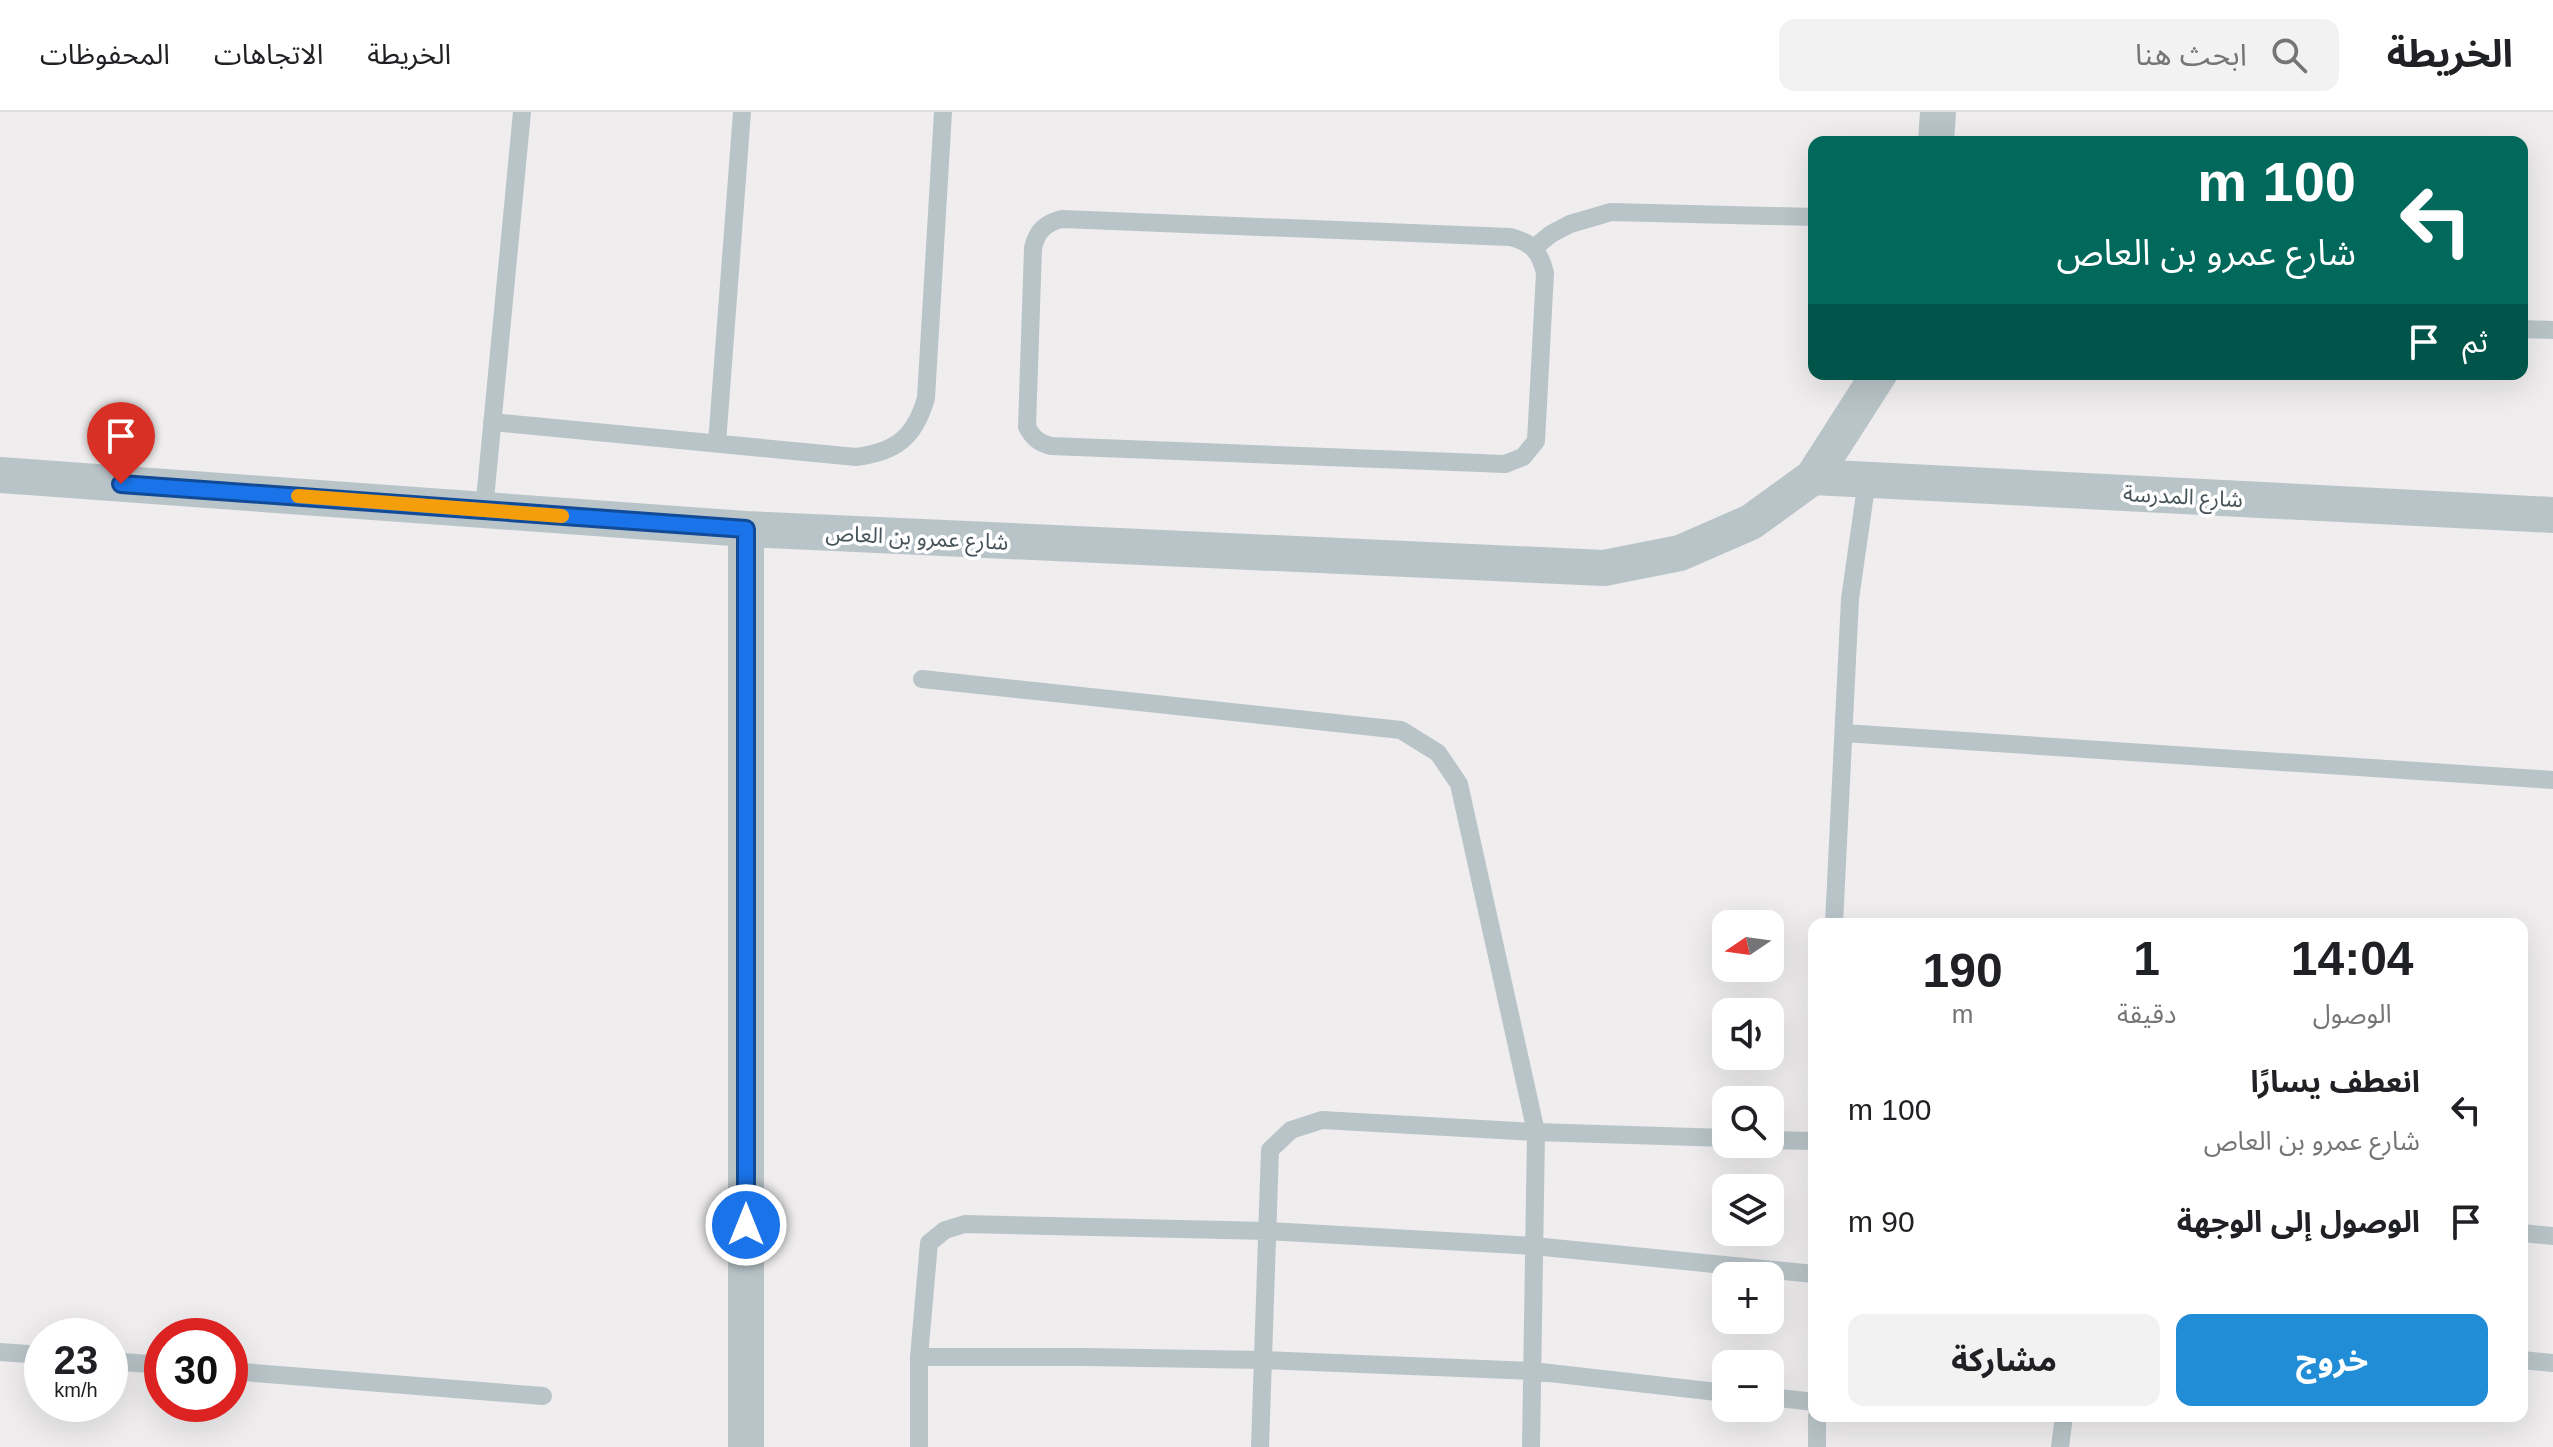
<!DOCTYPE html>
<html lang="ar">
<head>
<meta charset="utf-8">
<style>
	body { margin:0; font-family:Arial,"Noto Sans Arabic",sans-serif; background:#f2f2f2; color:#202124; direction:rtl; height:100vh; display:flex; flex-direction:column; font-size:30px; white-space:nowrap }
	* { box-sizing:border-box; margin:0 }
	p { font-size:26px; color:#757577 }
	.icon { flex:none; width:44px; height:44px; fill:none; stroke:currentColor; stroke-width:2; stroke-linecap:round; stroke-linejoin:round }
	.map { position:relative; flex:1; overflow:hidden; direction:ltr }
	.panel { position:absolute; left:1808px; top:806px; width:720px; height:504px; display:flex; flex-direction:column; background:#fff; border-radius:16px; box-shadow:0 8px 32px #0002; direction:rtl }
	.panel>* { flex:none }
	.top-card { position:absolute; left:1808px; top:24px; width:720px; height:244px; border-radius:16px; box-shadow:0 8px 32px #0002; direction:rtl; background:#00695c; color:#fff; overflow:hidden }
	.needle { width:52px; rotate:257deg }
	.tools { position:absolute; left:1712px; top:798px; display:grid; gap:16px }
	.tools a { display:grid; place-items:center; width:72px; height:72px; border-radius:16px; background:#fff; box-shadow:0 8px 32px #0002; font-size:40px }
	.speed { position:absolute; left:24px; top:1206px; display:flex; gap:16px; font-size:40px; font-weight:700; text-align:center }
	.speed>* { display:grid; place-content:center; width:104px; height:104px; border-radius:50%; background:#fff; box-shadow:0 8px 32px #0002; line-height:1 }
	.speed small { font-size:20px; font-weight:400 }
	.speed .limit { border:12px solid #d22; background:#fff; color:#111 }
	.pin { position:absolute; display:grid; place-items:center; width:68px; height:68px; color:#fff; margin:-82px -34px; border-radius:50% 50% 50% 0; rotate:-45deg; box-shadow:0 0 8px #0007 }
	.pin .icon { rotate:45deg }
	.me { position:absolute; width:88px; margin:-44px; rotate:0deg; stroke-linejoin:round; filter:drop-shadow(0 0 6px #0008) }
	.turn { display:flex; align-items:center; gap:28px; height:168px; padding:0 40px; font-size:36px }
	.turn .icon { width:104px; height:104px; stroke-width:2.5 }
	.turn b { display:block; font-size:56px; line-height:68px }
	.then { display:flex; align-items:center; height:76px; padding:0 40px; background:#0003; gap:16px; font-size:30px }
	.eta { display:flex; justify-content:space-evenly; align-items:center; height:136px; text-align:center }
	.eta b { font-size:48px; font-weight:700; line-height:56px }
	.button { display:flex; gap:16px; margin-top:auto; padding:16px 40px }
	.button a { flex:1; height:92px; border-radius:16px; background:#218dd6; color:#fff; font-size:32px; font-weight:700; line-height:92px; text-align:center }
	.button a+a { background:#f2f2f2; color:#202124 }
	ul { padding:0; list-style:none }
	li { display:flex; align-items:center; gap:24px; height:112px; padding:0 40px }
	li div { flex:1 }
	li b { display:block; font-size:30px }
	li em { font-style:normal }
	header { display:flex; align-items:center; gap:48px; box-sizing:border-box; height:112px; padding:0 40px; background:#fff; border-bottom:2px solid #e0e0e0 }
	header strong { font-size:38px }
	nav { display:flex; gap:44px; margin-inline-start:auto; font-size:28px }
	.search { width:560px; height:72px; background:#f2f2f2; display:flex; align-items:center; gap:20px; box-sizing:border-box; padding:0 28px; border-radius:16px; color:#757577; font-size:30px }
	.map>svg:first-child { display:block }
</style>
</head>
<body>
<header>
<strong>الخريطة</strong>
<div class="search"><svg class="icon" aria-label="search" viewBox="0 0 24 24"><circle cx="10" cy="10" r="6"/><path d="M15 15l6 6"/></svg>ابحث هنا</div>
<nav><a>الخريطة</a><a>الاتجاهات</a><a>المحفوظات</a></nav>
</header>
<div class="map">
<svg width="2553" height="1335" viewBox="0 0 2553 1335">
	<rect width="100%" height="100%" fill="#efeded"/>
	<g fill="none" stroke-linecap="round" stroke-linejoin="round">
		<path stroke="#b9c4c9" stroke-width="18" d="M1062,107L1510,125C1531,130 1540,139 1545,161L1536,329L1523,345L1505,352L1051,334C1039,331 1033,326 1027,315L1033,136C1037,119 1045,111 1062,107Z
			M1535,135L1551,122L1570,112L1611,100L1814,105
			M2522,217L2553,218
			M492,310L856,345C896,340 915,325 926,286L943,0
			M717,331L742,0
			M484,398L522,0
			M922,567L1401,618L1438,641L1459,672L1536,1020L1531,1335
			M1844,621L2553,668
			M1834,812L1850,487L1867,368
			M1770,1028L1814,1029
			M2522,1121L2553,1124
			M0,1240L42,1243
			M919,1245H1086L1262,1248L1532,1259L1726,1281
			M2522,1248L2553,1251
			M110,1249L162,1253
			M230,1259L543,1284
			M1770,1285L1814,1290
			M919,1335V1245L929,1131L945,1118L965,1112L1268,1119L1534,1134L1814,1162
			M1260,1335L1270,1038L1291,1018L1322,1008L1536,1020L1726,1026
			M1817,1335V1304
			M2060,1335L2064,1304"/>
		<path stroke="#b9c4c9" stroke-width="36" d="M1936,30L1938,0
			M0,363L746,417L1604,456L1680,441L1751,410L1813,365L1879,262
			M1813,365L2553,403
			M746,1335V417"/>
	</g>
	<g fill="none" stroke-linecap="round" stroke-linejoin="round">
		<g stroke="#114b97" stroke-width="20">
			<path id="route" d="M121,372L746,417V1113"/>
		</g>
		<use href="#route" stroke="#1a73e8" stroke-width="14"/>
		<path stroke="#f59e0b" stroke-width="14" d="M298,384L562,404"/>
	</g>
	<g text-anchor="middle" stroke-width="7" stroke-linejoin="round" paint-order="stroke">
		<g font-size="22" fill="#465359" stroke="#fff">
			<text transform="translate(2183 384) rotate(3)" y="8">شارع المدرسة</text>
			<text transform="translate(917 425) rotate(3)" y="8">شارع عمرو بن العاص</text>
		</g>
	</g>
</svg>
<div class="tools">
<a><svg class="needle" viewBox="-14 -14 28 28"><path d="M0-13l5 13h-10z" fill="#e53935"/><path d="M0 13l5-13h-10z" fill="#757577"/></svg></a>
<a><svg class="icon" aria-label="sound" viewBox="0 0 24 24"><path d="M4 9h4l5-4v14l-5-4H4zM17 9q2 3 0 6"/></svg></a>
<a><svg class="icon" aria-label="search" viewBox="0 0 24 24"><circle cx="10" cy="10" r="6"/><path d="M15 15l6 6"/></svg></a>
<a><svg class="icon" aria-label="layers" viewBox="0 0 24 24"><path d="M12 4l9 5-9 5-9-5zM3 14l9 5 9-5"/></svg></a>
<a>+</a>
<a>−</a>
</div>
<div class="speed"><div>23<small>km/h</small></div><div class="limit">30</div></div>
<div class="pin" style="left:121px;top:372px;background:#d93025"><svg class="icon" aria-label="arrive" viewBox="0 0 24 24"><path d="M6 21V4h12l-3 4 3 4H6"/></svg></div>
<svg class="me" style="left:746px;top:1113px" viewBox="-20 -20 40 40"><circle r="17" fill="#1a73e8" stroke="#fff" stroke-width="3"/><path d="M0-11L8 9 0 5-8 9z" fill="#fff"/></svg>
<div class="top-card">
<div class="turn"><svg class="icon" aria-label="left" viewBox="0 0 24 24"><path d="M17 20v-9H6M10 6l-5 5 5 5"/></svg><div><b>100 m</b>شارع عمرو بن العاص</div></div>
<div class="then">ثم<svg class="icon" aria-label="arrive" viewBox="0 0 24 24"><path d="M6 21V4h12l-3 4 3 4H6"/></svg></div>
</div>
<section class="panel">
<div class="eta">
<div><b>14:04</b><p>الوصول</p></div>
<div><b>1</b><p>دقيقة</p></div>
<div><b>190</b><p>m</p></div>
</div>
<ul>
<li><svg class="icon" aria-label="left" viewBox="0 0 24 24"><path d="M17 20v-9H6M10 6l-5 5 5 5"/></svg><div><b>انعطف يسارًا</b><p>شارع عمرو بن العاص</p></div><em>100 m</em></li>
<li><svg class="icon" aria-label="arrive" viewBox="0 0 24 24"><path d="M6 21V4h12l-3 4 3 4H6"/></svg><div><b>الوصول إلى الوجهة</b></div><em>90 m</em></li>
</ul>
<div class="button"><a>خروج</a><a>مشاركة</a></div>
</section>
</div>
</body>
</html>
